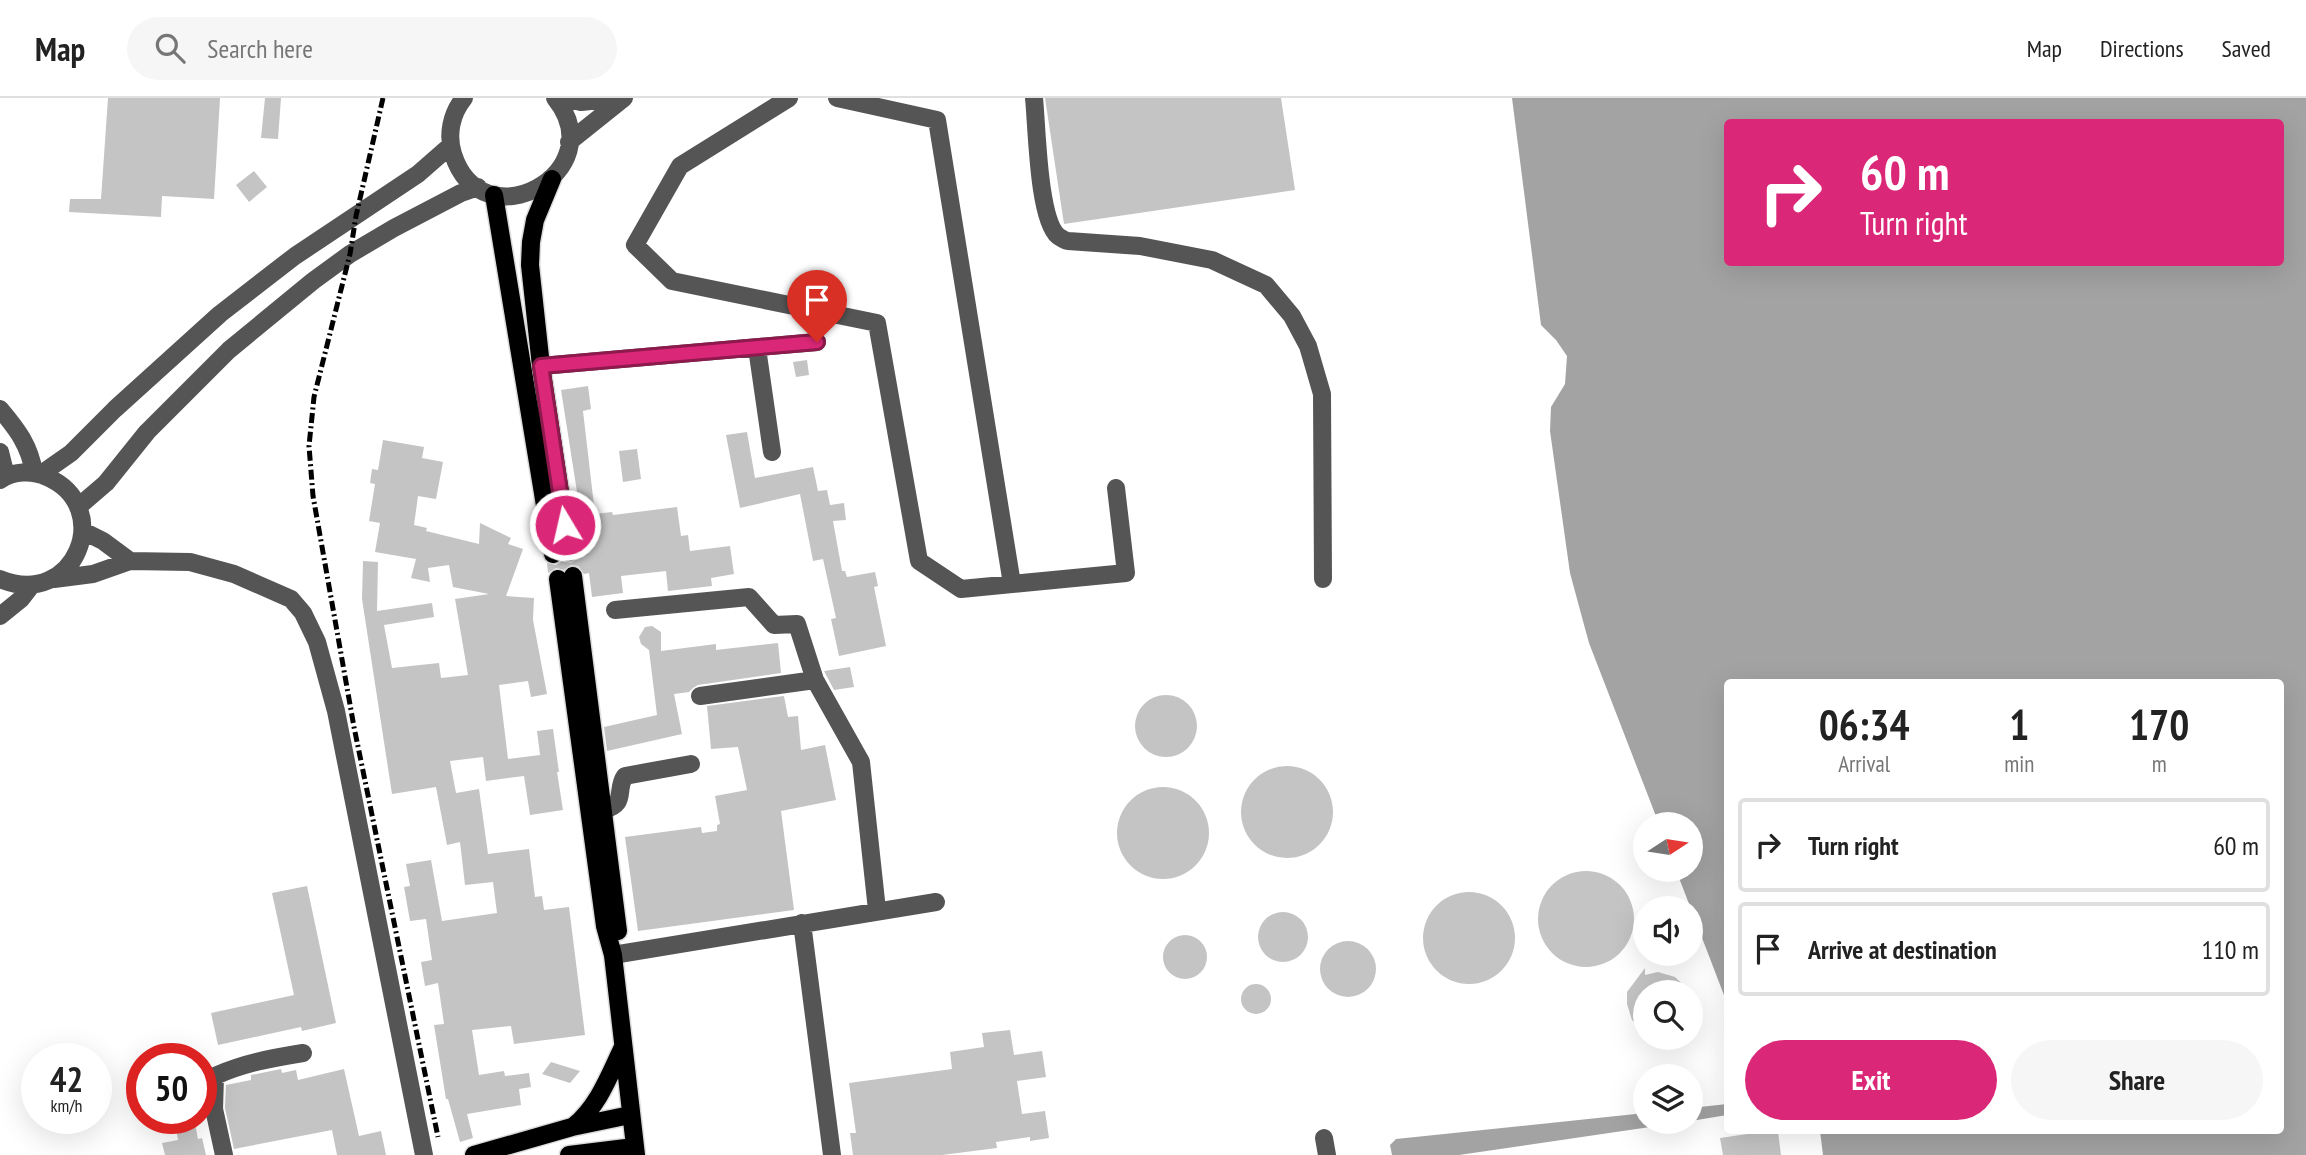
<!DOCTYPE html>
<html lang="en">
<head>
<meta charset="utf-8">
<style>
	body { margin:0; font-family:"PT Sans Narrow",sans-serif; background:#f6f6f6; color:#222; height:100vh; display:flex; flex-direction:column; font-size:26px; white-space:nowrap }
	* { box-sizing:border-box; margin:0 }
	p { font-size:23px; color:#767676 }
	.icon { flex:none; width:38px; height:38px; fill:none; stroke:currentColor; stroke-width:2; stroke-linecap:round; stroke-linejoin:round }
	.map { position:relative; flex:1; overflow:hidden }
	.drawer { position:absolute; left:1724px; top:581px; width:560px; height:455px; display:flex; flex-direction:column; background:#fff; border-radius:7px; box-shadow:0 7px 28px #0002 }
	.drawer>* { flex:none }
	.hud { position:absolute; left:1724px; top:21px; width:560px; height:147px; border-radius:7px; box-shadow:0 7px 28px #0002; background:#db2777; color:#fff; overflow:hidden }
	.needle { width:46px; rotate:78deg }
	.buttons { position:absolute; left:1633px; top:714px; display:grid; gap:14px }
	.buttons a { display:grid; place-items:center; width:70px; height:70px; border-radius:50%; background:#fff; box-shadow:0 7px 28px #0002; font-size:35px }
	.speed { position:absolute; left:21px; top:945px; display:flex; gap:14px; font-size:35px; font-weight:700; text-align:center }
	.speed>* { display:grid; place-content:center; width:91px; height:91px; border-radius:50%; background:#fff; box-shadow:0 7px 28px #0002; line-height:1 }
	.speed small { font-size:18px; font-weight:400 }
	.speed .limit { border:10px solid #d22; background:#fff; color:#111 }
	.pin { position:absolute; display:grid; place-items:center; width:60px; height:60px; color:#fff; margin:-72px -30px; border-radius:50% 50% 50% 0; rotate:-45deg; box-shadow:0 0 7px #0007 }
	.pin .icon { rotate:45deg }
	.me { position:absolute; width:77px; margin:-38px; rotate:351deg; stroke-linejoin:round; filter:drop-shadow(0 0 5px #0008) }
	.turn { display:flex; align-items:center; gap:24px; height:147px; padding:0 21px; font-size:32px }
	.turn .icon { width:91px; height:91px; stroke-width:2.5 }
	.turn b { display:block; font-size:49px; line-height:60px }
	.eta { display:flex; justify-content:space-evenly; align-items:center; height:119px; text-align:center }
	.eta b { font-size:42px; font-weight:600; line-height:49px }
	.cta { display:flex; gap:14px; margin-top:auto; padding:14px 21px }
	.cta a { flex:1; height:80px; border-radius:42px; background:#db2777; color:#fff; font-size:28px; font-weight:600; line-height:80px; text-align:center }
	.cta a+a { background:#f6f6f6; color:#222 }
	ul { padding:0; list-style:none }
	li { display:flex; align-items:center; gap:21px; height:94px; margin:0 14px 10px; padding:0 7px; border:4px solid #e0e0e0; border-radius:7px }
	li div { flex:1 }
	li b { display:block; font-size:26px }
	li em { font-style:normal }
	header { display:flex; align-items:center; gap:42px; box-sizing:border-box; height:98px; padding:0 35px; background:#fff; border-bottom:2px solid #e0e0e0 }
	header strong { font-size:33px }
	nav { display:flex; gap:38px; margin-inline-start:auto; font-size:24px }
	.search { width:490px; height:63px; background:#f6f6f6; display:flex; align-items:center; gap:18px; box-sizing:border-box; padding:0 24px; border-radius:38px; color:#767676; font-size:26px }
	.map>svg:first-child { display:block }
</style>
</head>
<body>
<header>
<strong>Map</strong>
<div class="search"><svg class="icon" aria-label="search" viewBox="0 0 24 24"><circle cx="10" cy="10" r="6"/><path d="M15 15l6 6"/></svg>Search here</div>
<nav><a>Map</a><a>Directions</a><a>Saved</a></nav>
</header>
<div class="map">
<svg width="2306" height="1057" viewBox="0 0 2306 1057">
	<rect width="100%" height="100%" fill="#fff"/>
	<path fill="#a3a3a3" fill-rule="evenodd" d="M1512,0H2306V1057H1823L1820,1033L2280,1032V584H1727V905L1676,772H1690V726H1659L1589,545L1583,523L1570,475L1550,333L1551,309L1565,286L1567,258L1556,242L1541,227ZM1727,24H2280V164H1727Z
		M1727,1006V1017L1691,1023V1010Z
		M1645,1015V1024H1684L1459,1057H1392L1390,1047L1396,1041Z"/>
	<path fill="#c4c4c4" d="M108,0H220L214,101L162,98L161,119L69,114L70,101H101Z
		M265,0H281L278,41L261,40Z
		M1045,0H1281L1295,92L1064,126Z
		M254,73L267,89L249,104L236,87Z
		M807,262L809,277L796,279L793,264Z
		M588,288L591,311L583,313L595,416L612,414L613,417L677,409L681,438L688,437L690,453L730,448L734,476L711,480L712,488L668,493L666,473L621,478L623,495L592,499L589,475L584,476L578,468L571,467L564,472L556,470L548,475L547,465L556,467L562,463L571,465L579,459L580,452L586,451L561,292Z
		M747,334L755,380L813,369L818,393L827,392L830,407L844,405L846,422L833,423L842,473H845L847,479L875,474L878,488L874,489L886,548L839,558L831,521L836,520L823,461L813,463L800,396L740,410L726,337Z
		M383,342L424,349L422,360L443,364L436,401L418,398L414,427L427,430L426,433L479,446L480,425L511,440L508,446L523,451L506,498L534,500L533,522L547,596L531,599L528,583L499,587L508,661L540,657L537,633L553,631L559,674H557L563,712L530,717L524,678L486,683L483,659L450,663L456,695L479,691L488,756L529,751L535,799L542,798L544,812L569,809L585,937L514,946L511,928L472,932L479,977L504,973L505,978L529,975L531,989L519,991L521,1007L467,1016L473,1040L460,1044L448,1001H446L434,927L444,926L438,885L425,888L421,864L432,862L426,821L410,823L404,789L410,788L406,766L431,762L442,823L497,815L493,784L465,787L460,744L447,747L436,689L392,696L362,501L363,463L378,464L377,513L432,505L434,519L384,527L392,570L439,565L441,580L468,577L455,501L489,496L453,489L449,467L428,470L430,484L411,480L416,461L375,454L380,425L369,423L375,386L370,385L372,371L378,372Z
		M637,351L641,381L623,384L619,353Z
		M652,528L661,534V553L716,546V552L778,545L781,575L698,587L693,590L689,594L674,596L682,636L607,653L604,629L657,617L649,552L641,546L639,539L645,529Z
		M850,569L854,589L834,592L824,573Z
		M1135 628a31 31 0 1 1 62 0a31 31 0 1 1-62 0Z
		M784,598L788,619L798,618L801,652L825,647L836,702L781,713L794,812L638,833L625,739L701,729L702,735L717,733V727L720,726L715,698L747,692L738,649L711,651L707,608Z
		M1241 714a46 46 0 1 1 92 0a46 46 0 1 1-92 0Z
		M1117 735a46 46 0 1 1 92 0a46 46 0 1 1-92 0Z
		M1538 821a48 48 0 1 1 96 0a48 48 0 1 1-96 0Z
		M307,788L336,925L302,933L301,929L218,947L211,915L294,897L272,795Z
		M1423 840a46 46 0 1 1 92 0a46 46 0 1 1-92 0Z
		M1258 839a25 25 0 1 1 50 0a25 25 0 1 1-50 0Z
		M1163 859a22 22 0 1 1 44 0a22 22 0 1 1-44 0Z
		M1320 871a28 28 0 1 1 56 0a28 28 0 1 1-56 0Z
		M1645,870V877L1658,874L1675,879L1691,894H1645V936L1632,922L1627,906V894Z
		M1241 901a15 15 0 1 1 30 0a15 15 0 1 1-30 0Z
		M1010,932L1014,957L1042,953L1046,979L1017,983L1022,1016L1045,1013L1049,1040L1030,1043V1039L996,1044L997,1050L942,1057H853L850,1035H856L849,985L952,971L950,954L984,949L982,935Z
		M551,964L580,973L570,985L542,976Z
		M281,971L282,975L296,972L298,982L344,971L359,1038L381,1033L386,1057H337L332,1032L234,1051L225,1010L226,987L251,982V977Z
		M174,1020H194L198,1041L202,1040L206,1057H165L162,1045L178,1042Z
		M1761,1034L1762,1036L1778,1034L1781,1057H1723L1720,1040Z"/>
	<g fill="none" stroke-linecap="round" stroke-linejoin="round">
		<g stroke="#dbdbdb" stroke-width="21">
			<path id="major" d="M552,81L535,122L531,144L530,167L541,268L569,454
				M494,97L553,456
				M573,478L618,833
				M558,481L605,828L613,857L636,1057
				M574,1028C599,1007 609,978 623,949
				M474,1057L572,1029L630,1017
				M569,1057L634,1049"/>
		</g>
		<path stroke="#555" stroke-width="18" d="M464,0C451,16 447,37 453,56C482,147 615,74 555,0
			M566,0L581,4L620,0
			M789,0L680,68L635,147L672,183L877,225L919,463L961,491L1126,475L1116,390
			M837,0L937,22L1012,486
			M1034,0C1037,28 1038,121 1058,138C1059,139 1066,143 1068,143L1140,148L1212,162L1266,187L1292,218L1308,248L1322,296L1323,481
			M569,44L624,0
			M757,250L772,354
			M541,268L817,244
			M0,311C17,331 30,348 34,375
			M0,354L6,378
			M41,376L71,355L115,311L220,216L295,158L418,76L450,48
			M0,382C13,373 32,372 47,379C116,409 75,512 0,481
			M78,409L106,385L147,334L229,252L313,183L350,156L394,130L461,95L478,89
			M130,463L190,464L234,476L291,501L303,515L317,544L336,613L424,1057
			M54,481L93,476L130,463L103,443L83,433
			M615,512L749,499L774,527L797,526L815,582L861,664L877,812
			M0,518L21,501L31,488
			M700,598L815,582
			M603,712C628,706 615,692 625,678L691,666
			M802,825L832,1057
			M613,857L936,804
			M1324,1040L1327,1057
			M224,1057L214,1011L215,978C244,965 272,960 303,955"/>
		<use href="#major" stroke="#000" stroke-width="18"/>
		<path stroke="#000" stroke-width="5" stroke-dasharray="10 3.5 2 3.5" stroke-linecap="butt" d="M383,0L356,118L350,156L314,299L309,348L313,398L354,629L438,1039"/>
	</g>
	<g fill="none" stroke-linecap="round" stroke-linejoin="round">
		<g stroke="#8e194d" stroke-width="18">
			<path id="route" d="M565,427L541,268L817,244"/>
		</g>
		<use href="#route" stroke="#db2777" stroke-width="12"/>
	</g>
</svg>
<div class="buttons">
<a><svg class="needle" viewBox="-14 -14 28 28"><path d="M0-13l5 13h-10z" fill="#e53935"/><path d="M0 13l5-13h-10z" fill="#767676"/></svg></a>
<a><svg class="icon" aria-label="sound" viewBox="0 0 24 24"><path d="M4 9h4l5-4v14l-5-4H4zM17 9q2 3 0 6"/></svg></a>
<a><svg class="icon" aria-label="search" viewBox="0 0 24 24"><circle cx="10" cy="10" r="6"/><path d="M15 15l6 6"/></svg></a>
<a><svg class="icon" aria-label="layers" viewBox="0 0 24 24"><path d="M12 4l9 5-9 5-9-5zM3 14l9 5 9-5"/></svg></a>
</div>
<div class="speed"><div>42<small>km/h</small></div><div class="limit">50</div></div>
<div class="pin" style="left:817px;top:244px;background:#d93025"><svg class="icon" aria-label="arrive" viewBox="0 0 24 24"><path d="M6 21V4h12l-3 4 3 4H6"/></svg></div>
<svg class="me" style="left:565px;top:427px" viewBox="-20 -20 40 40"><circle r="17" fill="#db2777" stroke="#fff" stroke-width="3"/><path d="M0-11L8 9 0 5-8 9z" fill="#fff"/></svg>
<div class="hud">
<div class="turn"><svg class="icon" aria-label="right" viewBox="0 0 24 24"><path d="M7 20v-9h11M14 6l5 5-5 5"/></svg><div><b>60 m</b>Turn right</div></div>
</div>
<section class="drawer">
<div class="eta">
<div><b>06:34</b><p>Arrival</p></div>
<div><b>1</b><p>min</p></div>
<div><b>170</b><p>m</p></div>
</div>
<ul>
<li><svg class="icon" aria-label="right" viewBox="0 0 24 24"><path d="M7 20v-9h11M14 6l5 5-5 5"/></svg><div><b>Turn right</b></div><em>60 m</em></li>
<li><svg class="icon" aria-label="arrive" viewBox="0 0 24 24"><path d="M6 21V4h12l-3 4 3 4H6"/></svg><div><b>Arrive at destination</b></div><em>110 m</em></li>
</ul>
<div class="cta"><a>Exit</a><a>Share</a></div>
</section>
</div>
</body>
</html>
